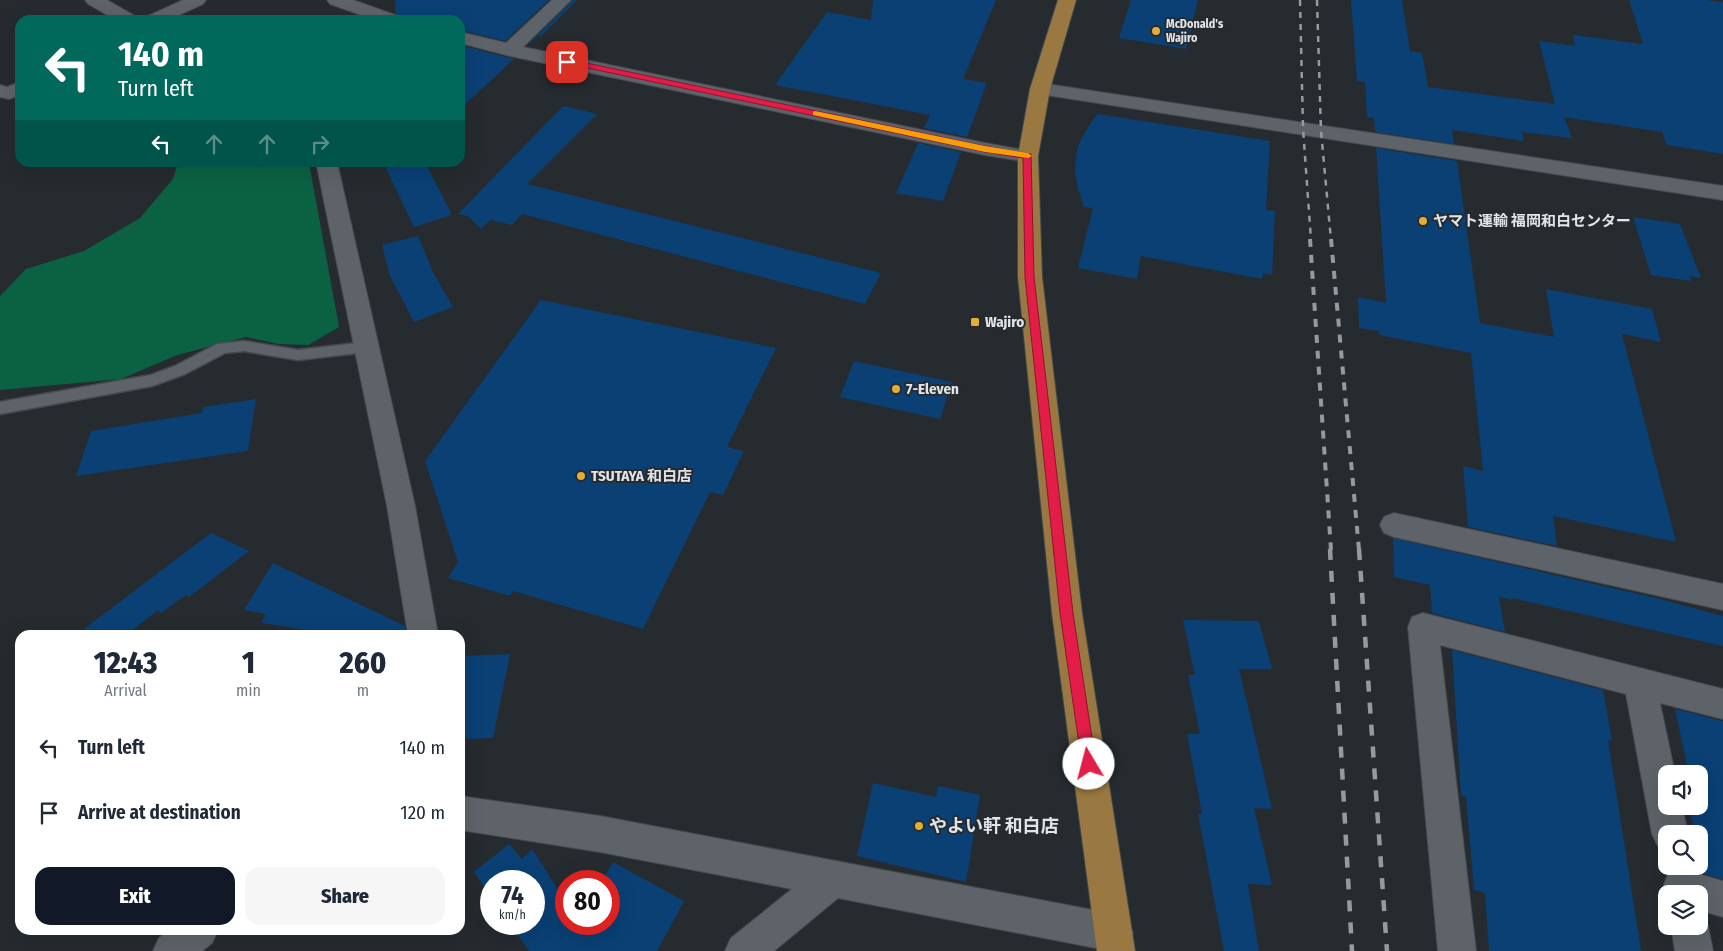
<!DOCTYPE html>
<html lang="en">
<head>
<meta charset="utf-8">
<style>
	body { margin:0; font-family:"Fira Sans Condensed","Noto Sans JP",sans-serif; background:#f6f6f7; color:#1f2937; height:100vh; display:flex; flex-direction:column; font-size:19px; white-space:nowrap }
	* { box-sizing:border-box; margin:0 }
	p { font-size:16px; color:#747a83 }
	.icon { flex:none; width:28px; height:28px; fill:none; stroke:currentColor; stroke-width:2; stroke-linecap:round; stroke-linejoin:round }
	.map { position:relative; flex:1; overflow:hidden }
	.drawer { position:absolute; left:15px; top:630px; width:450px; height:305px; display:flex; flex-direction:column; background:#fff; border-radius:15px; box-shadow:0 5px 20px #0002 }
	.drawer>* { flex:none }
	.top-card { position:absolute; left:15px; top:15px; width:450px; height:152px; border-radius:15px; box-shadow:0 5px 20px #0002; background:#00695c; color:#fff; overflow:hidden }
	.controls { position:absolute; left:1658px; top:765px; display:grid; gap:10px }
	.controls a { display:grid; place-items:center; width:50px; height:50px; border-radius:10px; background:#fff; box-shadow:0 5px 20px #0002; font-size:25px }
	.speed { position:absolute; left:480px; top:870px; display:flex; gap:10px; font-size:25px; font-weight:700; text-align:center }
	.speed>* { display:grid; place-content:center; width:65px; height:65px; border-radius:50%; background:#fff; box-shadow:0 5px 20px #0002; line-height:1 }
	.speed small { font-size:12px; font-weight:400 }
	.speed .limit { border:8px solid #d22; background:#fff; color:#111 }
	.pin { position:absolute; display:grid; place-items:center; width:42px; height:42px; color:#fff; margin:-21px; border-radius:10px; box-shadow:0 2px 8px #0006 }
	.me { position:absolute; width:55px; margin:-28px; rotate:352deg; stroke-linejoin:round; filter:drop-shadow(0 0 4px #0008) }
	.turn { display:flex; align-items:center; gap:18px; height:105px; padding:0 20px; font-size:22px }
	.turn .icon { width:65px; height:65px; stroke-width:2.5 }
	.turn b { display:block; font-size:35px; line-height:42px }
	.lanes { display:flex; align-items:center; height:48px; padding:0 20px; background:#0003; justify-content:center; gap:25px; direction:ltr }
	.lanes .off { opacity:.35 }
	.eta { display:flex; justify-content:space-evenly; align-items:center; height:85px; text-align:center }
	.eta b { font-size:30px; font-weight:800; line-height:35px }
	.action { display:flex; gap:10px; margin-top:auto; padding:10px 20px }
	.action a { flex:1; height:58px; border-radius:15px; background:#111827; color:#fff; font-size:20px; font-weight:800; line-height:58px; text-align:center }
	.action a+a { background:#f6f6f7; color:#1f2937 }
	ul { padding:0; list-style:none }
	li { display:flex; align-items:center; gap:15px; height:65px; padding:0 20px }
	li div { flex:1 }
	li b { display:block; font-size:19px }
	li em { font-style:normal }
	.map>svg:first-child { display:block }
</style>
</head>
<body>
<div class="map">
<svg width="1723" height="951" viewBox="0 0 1723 951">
	<rect width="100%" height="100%" fill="#262b30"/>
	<path fill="#0b6243" d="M178,163H309L339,327L308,345L279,344L246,337L177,355L121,379L0,390V296L26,269L84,251L140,218L173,179Z"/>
	<path fill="#0a4074" d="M396,0H549L505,41L460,30V20H417L401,17L395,13Z
		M573,0H577L541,36H539L527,46Z
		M873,0H996L963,79L987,83L967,137L924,128L930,115L775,85L827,12L871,20Z
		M1131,0H1198L1186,49L1119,38Z
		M1351,0H1402L1410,51L1422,53L1428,87L1555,104L1539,41L1575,46L1573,35L1643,44L1629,0H1706L1723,2V154L1667,145L1662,132L1564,117L1572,138L1522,132L1524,141L1452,130L1454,144L1375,132L1374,118L1367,117L1365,82L1357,81Z
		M460,45L514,59L460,109Z
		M563,106L597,114L527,184L881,273L865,304L522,214L512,225L490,220L481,229L468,216L458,214Z
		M1098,114L1270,141L1266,210L1275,211L1272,275L1263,273L1262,279L1141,256L1137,279L1078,268L1093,208L1084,207L1078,188L1075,171L1077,150L1081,139L1092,121Z
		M918,143L961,152L943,201L896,193Z
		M1376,148L1457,161L1480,323L1554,337L1546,289L1652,309L1661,342L1622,334L1676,542L1553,516L1557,546L1468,527L1463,466L1483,471L1471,353L1379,335V331L1359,328L1358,297L1386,303Z
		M383,162H425L452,215L414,227Z
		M1633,217L1680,224L1701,278L1690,276L1691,281L1651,275Z
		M418,236L433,272L453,307L414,322L390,276L382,245Z
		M541,300L776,348L727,447L744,451L723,495L710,492L643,629L513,591L510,596L448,578L458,562L425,461Z
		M854,361L952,382L940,419L840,397Z
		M256,399L248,451L76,476L91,431L202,413L203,407Z
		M211,533L249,551L189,597L186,595L161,613L158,610L126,635H76Z
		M1393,538L1656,598L1723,616V646L1512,598L1513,600L1499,597L1505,632L1432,613L1430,585L1394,577Z
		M273,563L405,626L406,635H340L261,623L266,614L244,610Z
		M1183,620L1259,621L1272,669H1239L1272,809L1254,808L1272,885L1248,884L1259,951H1224L1198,814H1202L1187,734H1200L1188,675H1195Z
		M1452,650L1603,690L1612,741L1608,740L1641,951H1489L1485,893L1474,890L1466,797L1461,795Z
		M510,654L493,738L460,739V656Z
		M1675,709L1723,721V879L1704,874L1699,850V834H1695L1689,806H1699V774H1689Z
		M873,783L936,797L938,786L980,795L966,882L857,856Z
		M509,844L522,859L532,849L566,902V924H609V881H602L613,862L684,901L657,951H529L510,924H534V881H491V897L474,872Z"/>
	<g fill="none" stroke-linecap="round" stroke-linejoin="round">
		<g stroke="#464a4e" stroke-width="3">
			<path id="service" d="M244,341L298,350L366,342L371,343L373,347L371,351L366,352L298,360L244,351L225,353L185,374L152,386L0,414V402L151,375L175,366L217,344Z"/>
		</g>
		<g stroke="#464a4e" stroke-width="2">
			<path id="minor" d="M85,0H107L135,16L138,20H116L88,4Z
				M183,0H206L203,4L168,20H145L148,16Z
				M327,0H353L398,16L401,20H375L330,4Z
				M552,0H571L523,47L985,143L1035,152L1038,156L1035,160L1028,162L985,155L510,56L460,43V32L506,43Z
				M20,82V95L9,99L0,97V85L7,87Z
				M1040,83L1723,186V200L1033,93L1030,89L1033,85Z
				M316,162H337L415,506L438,635H408L387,506Z
				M1394,513L1723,584V610L1394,537L1384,533L1380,525L1384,517Z
				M1423,613L1723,689V719L1660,703L1675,774H1666V806H1682L1688,834H1666V850L1658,846L1652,834L1626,694L1440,645L1476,951H1438L1408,627L1412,617Z
				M460,796L600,816L1114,914L1127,920L1133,933L1127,946L1111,951L838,898L774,951H725L731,938L792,889L600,852L460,830Z
				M1681,869L1723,881V917L1699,910V894L1666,895L1663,887L1668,874Z
				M1699,911L1702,913L1708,926L1713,951H1675L1671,926H1699Z
				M169,930H218L212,943L202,951H153L159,938Z"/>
		</g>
		<g stroke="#464a4e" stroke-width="2">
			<path id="trunk" d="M1058,0H1076L1050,89L1038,156L1042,277L1082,613L1135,951H1097L1052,613L1018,277V156L1030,89Z"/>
		</g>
		<use href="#service" fill="#5e636a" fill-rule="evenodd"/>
		<use href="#minor" fill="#5e636a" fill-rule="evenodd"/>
		<use href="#trunk" fill="#9a7841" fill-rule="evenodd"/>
		<path stroke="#969a9e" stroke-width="2.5" stroke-dasharray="6 6" stroke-linecap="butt" d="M1300,0L1303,128L1311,240
			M1317,0L1321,131L1331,240"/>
		<path stroke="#969a9e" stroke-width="4" stroke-dasharray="8 8" stroke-linecap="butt" d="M1310,239L1331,550
			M1331,239L1359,550"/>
		<path stroke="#969a9e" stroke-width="4.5" stroke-dasharray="11 11" stroke-linecap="butt" d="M1330,549L1352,951
			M1359,549L1387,951"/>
	</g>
	<path fill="#e11d48" stroke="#92132f" d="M567,59L985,146L1031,154L1034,277L1073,613L1096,764L1094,768L1089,770L1084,768L1082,764L1060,613L1025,277L1023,158L985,152L564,63V60Z"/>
	<path fill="#f59e0b" d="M815,111L985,146L1028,153L1032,156L1028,158L985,152L813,115V112Z"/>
	<g fill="#e3ae35" stroke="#262b30" stroke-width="2">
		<circle cx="1156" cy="31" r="5"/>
		<circle cx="1423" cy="221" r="5"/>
		<rect x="970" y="317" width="10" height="10" rx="2.5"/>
		<circle cx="896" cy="389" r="5"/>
		<circle cx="581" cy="476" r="5"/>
		<circle cx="919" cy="826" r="5"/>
	</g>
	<g text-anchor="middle" stroke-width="4" stroke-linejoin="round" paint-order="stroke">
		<g font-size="12" font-weight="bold" fill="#e2e5e8" stroke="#262b30" text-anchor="start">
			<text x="1166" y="28">McDonald's<tspan x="1166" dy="14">Wajiro</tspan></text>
		</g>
		<g font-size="15" font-weight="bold" fill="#e2e5e8" stroke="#262b30" text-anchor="start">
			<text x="1433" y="226">ヤマト運輸 福岡和白センター</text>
			<text x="985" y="327">Wajiro</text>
			<text x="906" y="394">7-Eleven</text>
			<text x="591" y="481">TSUTAYA 和白店</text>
		</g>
		<g font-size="18" font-weight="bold" fill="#e2e5e8" stroke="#262b30" text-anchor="start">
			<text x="929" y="832">やよい軒 和白店</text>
		</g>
	</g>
</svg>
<div class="controls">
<a><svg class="icon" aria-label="sound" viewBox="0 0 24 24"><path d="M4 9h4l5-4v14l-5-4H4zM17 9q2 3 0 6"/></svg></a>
<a><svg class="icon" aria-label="search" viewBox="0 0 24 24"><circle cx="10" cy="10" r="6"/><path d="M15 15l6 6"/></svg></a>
<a><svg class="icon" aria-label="layers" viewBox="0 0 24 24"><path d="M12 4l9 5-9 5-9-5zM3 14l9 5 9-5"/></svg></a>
</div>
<div class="speed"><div>74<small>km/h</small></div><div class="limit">80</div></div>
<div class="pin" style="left:567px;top:62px;background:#d93025"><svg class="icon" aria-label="arrive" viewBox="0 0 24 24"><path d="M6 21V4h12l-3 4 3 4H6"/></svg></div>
<svg class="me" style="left:1089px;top:764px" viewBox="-20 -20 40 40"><circle r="19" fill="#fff"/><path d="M0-13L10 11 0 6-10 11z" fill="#e11d48"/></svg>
<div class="top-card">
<div class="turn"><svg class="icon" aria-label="left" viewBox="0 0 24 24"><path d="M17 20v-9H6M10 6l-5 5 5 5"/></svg><div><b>140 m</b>Turn left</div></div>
<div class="lanes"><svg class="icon" aria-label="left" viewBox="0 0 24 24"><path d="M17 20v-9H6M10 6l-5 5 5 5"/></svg><svg class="icon off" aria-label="ahead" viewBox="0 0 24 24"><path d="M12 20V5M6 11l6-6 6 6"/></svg><svg class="icon off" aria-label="ahead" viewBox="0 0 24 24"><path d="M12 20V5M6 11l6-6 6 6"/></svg><svg class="icon off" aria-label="right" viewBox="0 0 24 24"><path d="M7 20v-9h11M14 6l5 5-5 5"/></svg></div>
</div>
<section class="drawer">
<div class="eta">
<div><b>12:43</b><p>Arrival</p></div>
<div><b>1</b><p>min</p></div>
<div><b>260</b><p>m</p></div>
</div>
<ul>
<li><svg class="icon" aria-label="left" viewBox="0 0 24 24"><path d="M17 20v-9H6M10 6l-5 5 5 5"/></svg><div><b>Turn left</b></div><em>140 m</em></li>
<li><svg class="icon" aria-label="arrive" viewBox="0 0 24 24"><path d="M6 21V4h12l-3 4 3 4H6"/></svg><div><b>Arrive at destination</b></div><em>120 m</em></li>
</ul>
<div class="action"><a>Exit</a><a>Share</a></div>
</section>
</div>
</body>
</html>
